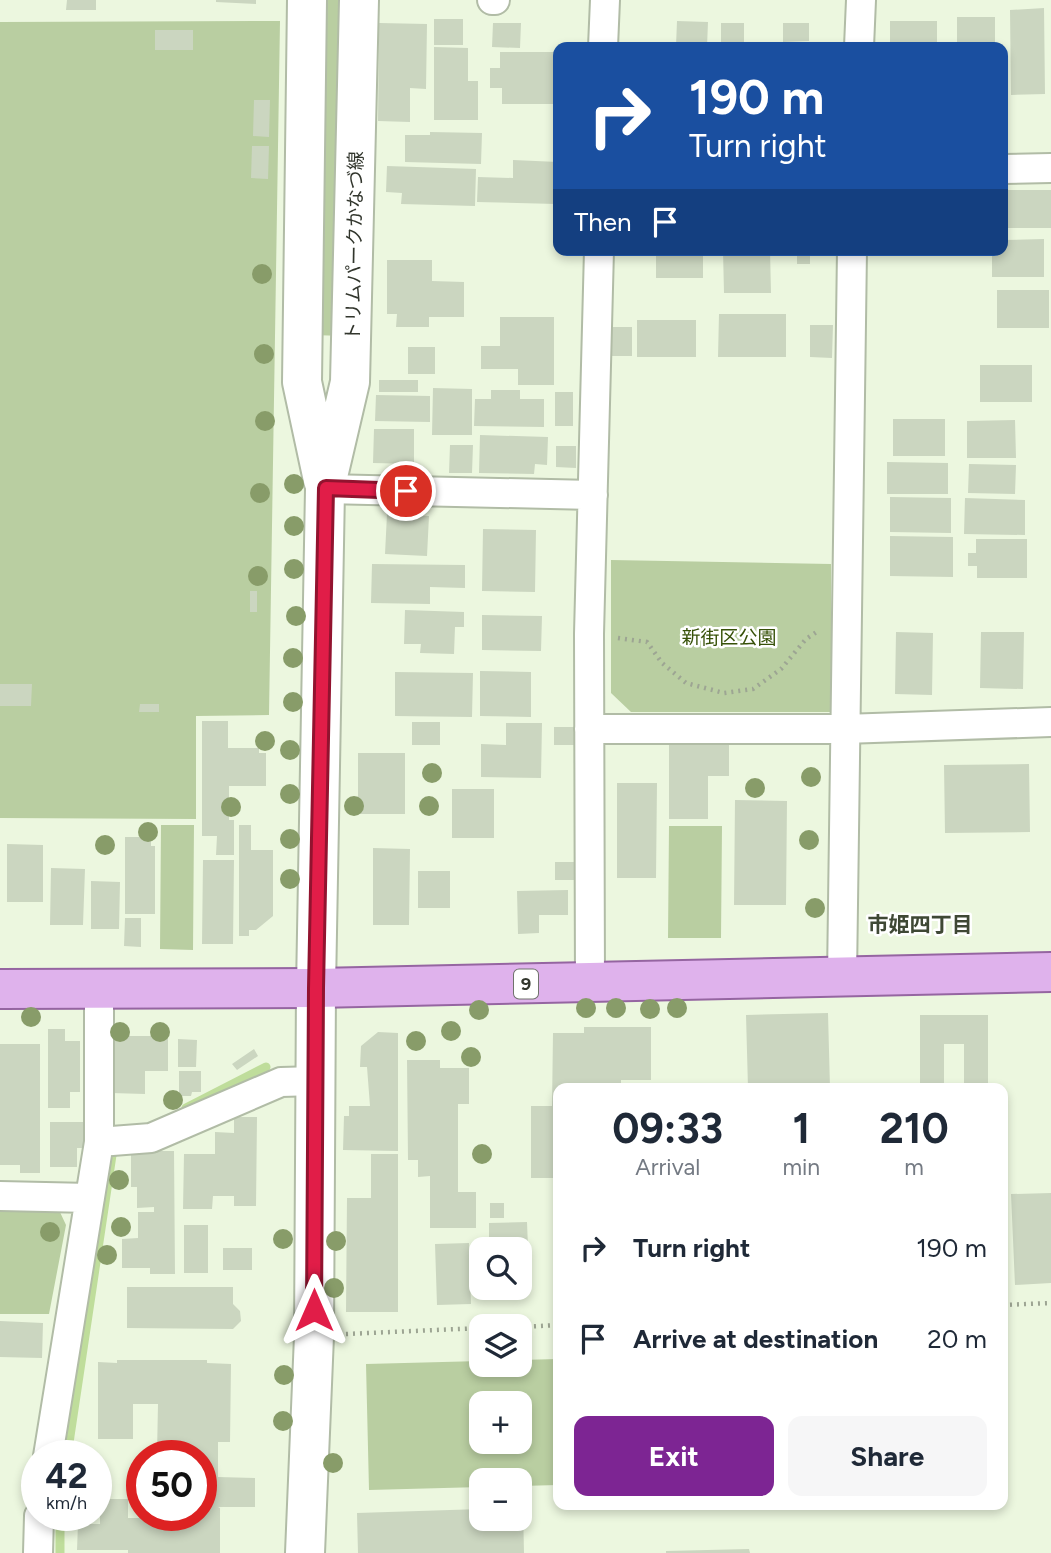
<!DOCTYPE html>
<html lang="en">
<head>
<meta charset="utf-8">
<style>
	body { margin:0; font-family:Figtree,"Noto Sans JP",sans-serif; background:#f6f6f7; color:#1f2937; height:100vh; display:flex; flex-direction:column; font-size:26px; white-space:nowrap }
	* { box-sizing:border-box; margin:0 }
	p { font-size:23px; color:#747a83 }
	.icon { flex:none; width:38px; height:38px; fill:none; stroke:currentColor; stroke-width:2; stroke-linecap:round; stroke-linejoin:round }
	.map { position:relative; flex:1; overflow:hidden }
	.sheet { position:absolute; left:553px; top:1083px; width:455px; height:427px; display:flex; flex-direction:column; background:#fff; border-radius:14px; box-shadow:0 4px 10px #0003 }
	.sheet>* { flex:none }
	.guide { position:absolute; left:553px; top:42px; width:455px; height:214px; border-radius:14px; box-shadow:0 4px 10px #0003; background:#1a4fa0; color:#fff; overflow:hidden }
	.controls { position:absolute; left:469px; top:1237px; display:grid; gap:14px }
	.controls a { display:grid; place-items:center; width:63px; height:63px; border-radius:14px; background:#fff; box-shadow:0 4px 10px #0003; font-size:35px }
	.speed { position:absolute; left:21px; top:1440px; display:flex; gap:14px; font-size:35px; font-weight:700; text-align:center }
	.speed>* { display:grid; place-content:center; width:91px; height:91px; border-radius:50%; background:#fff; box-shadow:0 4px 10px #0003; line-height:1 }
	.speed small { font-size:18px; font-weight:400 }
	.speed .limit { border:10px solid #d22; background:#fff; color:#111 }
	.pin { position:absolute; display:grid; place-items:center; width:60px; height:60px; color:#fff; margin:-30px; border:4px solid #fff; border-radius:50%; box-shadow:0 2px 7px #0007 }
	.me { position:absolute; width:77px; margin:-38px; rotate:0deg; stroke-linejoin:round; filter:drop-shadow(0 0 5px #0008) }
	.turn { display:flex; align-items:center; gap:24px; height:147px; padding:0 21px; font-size:32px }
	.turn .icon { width:91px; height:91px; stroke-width:2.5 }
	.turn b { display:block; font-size:49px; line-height:60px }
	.then { display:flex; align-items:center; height:66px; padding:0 21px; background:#0003; gap:14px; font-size:26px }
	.eta { display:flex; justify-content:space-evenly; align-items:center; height:119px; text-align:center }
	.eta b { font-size:42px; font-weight:700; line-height:49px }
	.cta { display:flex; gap:14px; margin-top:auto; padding:14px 21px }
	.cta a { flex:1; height:80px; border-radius:14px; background:#7d2593; color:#fff; font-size:28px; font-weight:700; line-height:80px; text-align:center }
	.cta a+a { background:#f6f6f7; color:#1f2937 }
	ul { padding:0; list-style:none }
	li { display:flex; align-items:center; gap:21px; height:91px; padding:0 21px }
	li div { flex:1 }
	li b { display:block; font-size:26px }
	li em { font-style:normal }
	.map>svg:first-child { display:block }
</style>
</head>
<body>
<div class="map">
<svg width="1051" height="1553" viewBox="0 0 1051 1553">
	<rect width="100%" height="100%" fill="#ecf7df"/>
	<path fill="#b9cea1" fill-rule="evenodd" d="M316,0H350L345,336L312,335Z
		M280,21L269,715L196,716V819L0,818V22Z
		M611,560L831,564V712H631L611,693Z
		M161,825H194L193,950L160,949Z
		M669,826H722L721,938H668Z
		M0,1210H59L66,1225L49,1314H0Z
		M558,1359V1485L520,1486V1480H481V1487L369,1490L366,1364L481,1361V1365H520V1360ZM481,1404H520V1442H481Z"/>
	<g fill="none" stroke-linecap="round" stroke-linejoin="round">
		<path stroke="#bfdd9b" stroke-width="9" d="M186,1108L266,1067
			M67,1456L112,1155L117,1147
			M60,1516V1553"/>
	</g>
	<path fill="#cbd6c0" d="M67,0H96V10H66Z
		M216,0H256V4L216,2Z
		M1044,8L1045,94L1011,95L1010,10Z
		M957,17H995V47H957Z
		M434,19H463V45H434Z
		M677,21L708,22L707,47L676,46Z
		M890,21H937V47H890Z
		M379,23L427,24L426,89L410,88V122L378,121Z
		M493,23H521L520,48L492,47Z
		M721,23H744V47H721Z
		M783,23H809V41L783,42Z
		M155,30H193V50H155Z
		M434,47L468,48V81H478V120H434Z
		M500,52H558V104H502V88H490V68H500Z
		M254,100H270L269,137L253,136Z
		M430,132L482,133L481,164L405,162V135H430Z
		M252,146H269L268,179L251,178Z
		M513,160L558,162L556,204L477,202L478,177L513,178Z
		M387,166L476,169L475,206L401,204L402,193L386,192Z
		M1003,190H1051V228H1003Z
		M1044,239V277H992V250H1003V240Z
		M656,250H703V278H656Z
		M723,250H770L771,293H724Z
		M797,250H810V264H797Z
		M387,260H432V281L464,282V317H429V327H396L397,314H387Z
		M997,290H1049V328H997Z
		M719,314H786V357H718Z
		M500,317H554V385H518V369H481V346H500Z
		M637,320H696V357H637Z
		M810,325H833L832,358L810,357Z
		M611,327H632V356H611Z
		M408,347H435V374H408Z
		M980,365H1032V402H980Z
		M379,380H418V392H379Z
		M433,388L472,389V435H432Z
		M491,390H520V399H544V427L474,426L475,399H491Z
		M555,392H573V426H555Z
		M376,395L430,396V422L375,421Z
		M893,419H945V456H893Z
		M1015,420L1016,458H967V421Z
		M374,429H414V464L373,463Z
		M480,435L548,437L547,465L535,464L534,474L479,473Z
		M450,445H473L472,473H449Z
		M556,446H576V468L556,467Z
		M887,462L948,463V494H887Z
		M969,464L1016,465L1015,494L968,493Z
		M890,497L951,498V533L890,532Z
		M965,498L1025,500V535L964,534Z
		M387,514L429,516L427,556L385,554Z
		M483,529L536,530L535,592L482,591Z
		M890,536L953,537V577L890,576Z
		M976,539H1027V578H977V566H968V553H976Z
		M372,564L465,565V588L430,587V604L371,603Z
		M250,591H257V612H250Z
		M405,610L464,612V627H455L454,654L420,653L421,644H404Z
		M482,615L542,616L541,651L482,650Z
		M896,632L933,633L932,695L895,694Z
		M981,632H1024L1023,689L980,688Z
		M480,671L531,672V717L480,716Z
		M395,672L473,673L472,717L395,716Z
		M0,684H32L31,706H0Z
		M140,704H159V712H139Z
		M202,721H228V748H259V753H266V786H229V820H234V855H216L217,836H202Z
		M412,722H440V745H412Z
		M506,723H542L541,778L481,777V744L506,745Z
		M554,727H579V745H554Z
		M669,744H729V776H708V819H669Z
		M358,753H405V814H358Z
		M1029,764L1030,832L945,833L944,765Z
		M617,783H657L656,878H617Z
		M452,789H494V838H452Z
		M735,800L787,801L786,905H734Z
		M239,825H251V850H273V916L256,930H249V936H239Z
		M125,837H151V846H155V914H125Z
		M7,844L43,845V902H7Z
		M373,848L410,849L409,925H373Z
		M203,860H234L233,944H202Z
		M555,862H580V880H555Z
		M51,868L85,869L83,925H50Z
		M418,871H450V908H418Z
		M91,881L120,882L119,929H91Z
		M568,890V915H539V933L518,934L517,891Z
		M125,918H141V947L124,946Z
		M828,1013L830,1088H748L746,1015Z
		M920,1015H988V1083H964V1044H944V1083H920Z
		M584,1027H651V1080H621V1088H558V1209H553V1178H531V1106H552L553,1033H584Z
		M48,1029H65V1041H80V1092H70V1108H48Z
		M378,1032L398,1033V1151L343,1150L344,1116H349V1106H370L367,1067H360L361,1046Z
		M111,1036H168V1071H145V1094L111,1093Z
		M178,1039L197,1040L196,1067H178Z
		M0,1044H40V1173H20V1165H0Z
		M254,1049L258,1056L237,1070L232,1064Z
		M407,1060H440V1068H469V1104H458V1192H476V1228H430V1176L418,1177V1160H408Z
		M179,1071H201V1092H192L191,1096H179Z
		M234,1117H257L256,1206H234V1196H213L212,1209H183L184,1154H215V1132L234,1133Z
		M50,1122H83V1148H77V1167H50Z
		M131,1151H174L175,1274H150V1268H122V1239L138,1238V1212H154V1207L137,1208V1187H131Z
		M371,1154H398V1312H346L347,1198H371Z
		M1051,1193V1283L1015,1285L1011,1194Z
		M490,1203H504V1218H490Z
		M527,1222L528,1247L489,1248V1223Z
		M184,1225H208V1273H184Z
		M469,1243L471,1304L437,1305L435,1244Z
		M223,1248H252V1270H223Z
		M127,1287H233V1304L240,1311L241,1321L233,1329L127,1328Z
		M0,1321L43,1323L42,1358L0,1357Z
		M117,1360H207V1363L231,1364L230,1442H218V1477L255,1478V1507H218L220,1508V1553H128V1550H77L78,1524H100V1499H128V1518H154V1516H201V1456H140V1453H157L158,1404H133V1439H98V1362L117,1363Z
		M520,1508H523L524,1553H358L357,1513L481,1509V1519H520Z
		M749,1549L750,1553H666V1551Z"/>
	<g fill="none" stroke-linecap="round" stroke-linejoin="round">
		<g stroke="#b1bca6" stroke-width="32">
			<path id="minor" d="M492,0H495
				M603,47L605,0
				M859,47L861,0
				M1003,169L1051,168
				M325,489L593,495
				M589,729H844L1051,722
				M842,977L852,250
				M590,983L589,634L599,250
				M99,1142L151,1138L281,1082L316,1081
				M0,1196L90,1198
				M48,1456L99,1142V989
				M38,1553L39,1516"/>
		</g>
		<g stroke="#b1bca6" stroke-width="42">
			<path id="secondary" d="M307,0L302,382L323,480
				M305,1553L314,1336L316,988L325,489L350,382L359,0"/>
		</g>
		<g stroke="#9565a1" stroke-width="42">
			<path id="primary" d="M0,989L316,988L1051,972"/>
		</g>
		<path stroke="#9da593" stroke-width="4.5" stroke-dasharray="2 5" stroke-linecap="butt" d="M618,638L647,642L662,663L686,683L724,693L753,689L781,669L806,639L818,631
			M1003,1305L1051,1303
			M520,1327L558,1325
			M346,1334L481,1328"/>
		<use href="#minor" stroke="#fff" stroke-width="28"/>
		<use href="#secondary" stroke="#fff" stroke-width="38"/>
		<use href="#primary" stroke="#dfb2ec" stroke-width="38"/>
	</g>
	<g fill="#889c69">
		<circle cx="262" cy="274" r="10"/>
		<circle cx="264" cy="354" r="10"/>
		<circle cx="265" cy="421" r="10"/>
		<circle cx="294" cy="484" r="10"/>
		<circle cx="260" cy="493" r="10"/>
		<circle cx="294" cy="526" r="10"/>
		<circle cx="294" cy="569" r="10"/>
		<circle cx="258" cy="576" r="10"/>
		<circle cx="296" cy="616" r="10"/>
		<circle cx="293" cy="658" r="10"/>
		<circle cx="293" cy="702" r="10"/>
		<circle cx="265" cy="741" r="10"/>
		<circle cx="290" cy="750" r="10"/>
		<circle cx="432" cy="773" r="10"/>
		<circle cx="811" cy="777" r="10"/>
		<circle cx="755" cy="788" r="10"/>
		<circle cx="290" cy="794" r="10"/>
		<circle cx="354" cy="806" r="10"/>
		<circle cx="429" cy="806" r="10"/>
		<circle cx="231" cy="807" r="10"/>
		<circle cx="148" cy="832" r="10"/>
		<circle cx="290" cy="839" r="10"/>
		<circle cx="809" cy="840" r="10"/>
		<circle cx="105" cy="845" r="10"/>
		<circle cx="290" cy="879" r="10"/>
		<circle cx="815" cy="908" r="10"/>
		<circle cx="586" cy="1008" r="10"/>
		<circle cx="616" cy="1008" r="10"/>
		<circle cx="677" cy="1008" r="10"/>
		<circle cx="650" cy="1009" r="10"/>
		<circle cx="479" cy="1010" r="10"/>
		<circle cx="31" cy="1017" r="10"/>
		<circle cx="451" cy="1031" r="10"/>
		<circle cx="120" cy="1032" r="10"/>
		<circle cx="160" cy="1032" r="10"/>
		<circle cx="416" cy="1041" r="10"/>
		<circle cx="471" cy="1057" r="10"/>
		<circle cx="173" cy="1100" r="10"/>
		<circle cx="482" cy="1154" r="10"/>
		<circle cx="119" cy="1180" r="10"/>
		<circle cx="121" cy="1227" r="10"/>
		<circle cx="50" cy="1232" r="10"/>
		<circle cx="283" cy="1239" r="10"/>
		<circle cx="336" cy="1241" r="10"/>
		<circle cx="107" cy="1255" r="10"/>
		<circle cx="334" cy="1288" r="10"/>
		<circle cx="284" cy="1375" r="10"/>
		<circle cx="283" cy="1421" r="10"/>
		<circle cx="333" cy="1463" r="10"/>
	</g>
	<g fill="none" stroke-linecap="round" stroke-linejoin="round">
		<g stroke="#92132f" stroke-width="18">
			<path id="route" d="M314,1310L316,988L326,488L406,491"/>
		</g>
		<use href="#route" stroke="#e11d48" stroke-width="12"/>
	</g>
	<g text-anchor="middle" stroke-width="5" stroke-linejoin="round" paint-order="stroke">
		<rect fill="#fff" stroke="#70726c" stroke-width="2" x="514" y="969.5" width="24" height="29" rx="5"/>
		<g font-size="18" font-weight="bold" fill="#32362d">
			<text x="526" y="990">9</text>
		</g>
		<g font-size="19" fill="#32362d" stroke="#fff">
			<text transform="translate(354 246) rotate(-89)" y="7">トリムパークかなづ線</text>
		</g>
		<g font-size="19" fill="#375108" stroke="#fff">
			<text x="729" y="644">新街区公園</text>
		</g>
		<g font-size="21" font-weight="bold" fill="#3f4835" stroke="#fff">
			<text x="920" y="932">市姫四丁目</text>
		</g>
	</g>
</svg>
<div class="controls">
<a><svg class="icon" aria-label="search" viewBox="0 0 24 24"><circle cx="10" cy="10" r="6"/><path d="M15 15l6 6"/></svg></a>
<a><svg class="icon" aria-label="layers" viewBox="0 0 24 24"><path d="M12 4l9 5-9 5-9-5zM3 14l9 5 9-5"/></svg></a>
<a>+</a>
<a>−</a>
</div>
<div class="speed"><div>42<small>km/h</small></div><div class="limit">50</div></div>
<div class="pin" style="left:406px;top:491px;background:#d93025"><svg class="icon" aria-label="arrive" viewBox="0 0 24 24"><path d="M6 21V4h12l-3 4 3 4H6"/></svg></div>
<svg class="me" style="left:314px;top:1310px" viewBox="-20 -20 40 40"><path d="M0-17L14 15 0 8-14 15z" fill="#e11d48" stroke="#fff" stroke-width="4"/></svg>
<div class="guide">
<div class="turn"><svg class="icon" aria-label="right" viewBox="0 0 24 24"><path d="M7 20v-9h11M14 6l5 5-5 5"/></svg><div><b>190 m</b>Turn right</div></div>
<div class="then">Then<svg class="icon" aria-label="arrive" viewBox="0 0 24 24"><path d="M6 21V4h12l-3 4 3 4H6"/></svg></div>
</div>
<section class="sheet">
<div class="eta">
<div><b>09:33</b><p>Arrival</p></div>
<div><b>1</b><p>min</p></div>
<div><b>210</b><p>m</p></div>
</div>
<ul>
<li><svg class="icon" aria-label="right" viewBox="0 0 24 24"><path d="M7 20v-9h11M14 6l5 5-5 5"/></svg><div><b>Turn right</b></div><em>190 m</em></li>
<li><svg class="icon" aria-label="arrive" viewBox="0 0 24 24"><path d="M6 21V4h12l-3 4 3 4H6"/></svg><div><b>Arrive at destination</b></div><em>20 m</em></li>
</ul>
<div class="cta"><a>Exit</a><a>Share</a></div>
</section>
</div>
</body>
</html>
